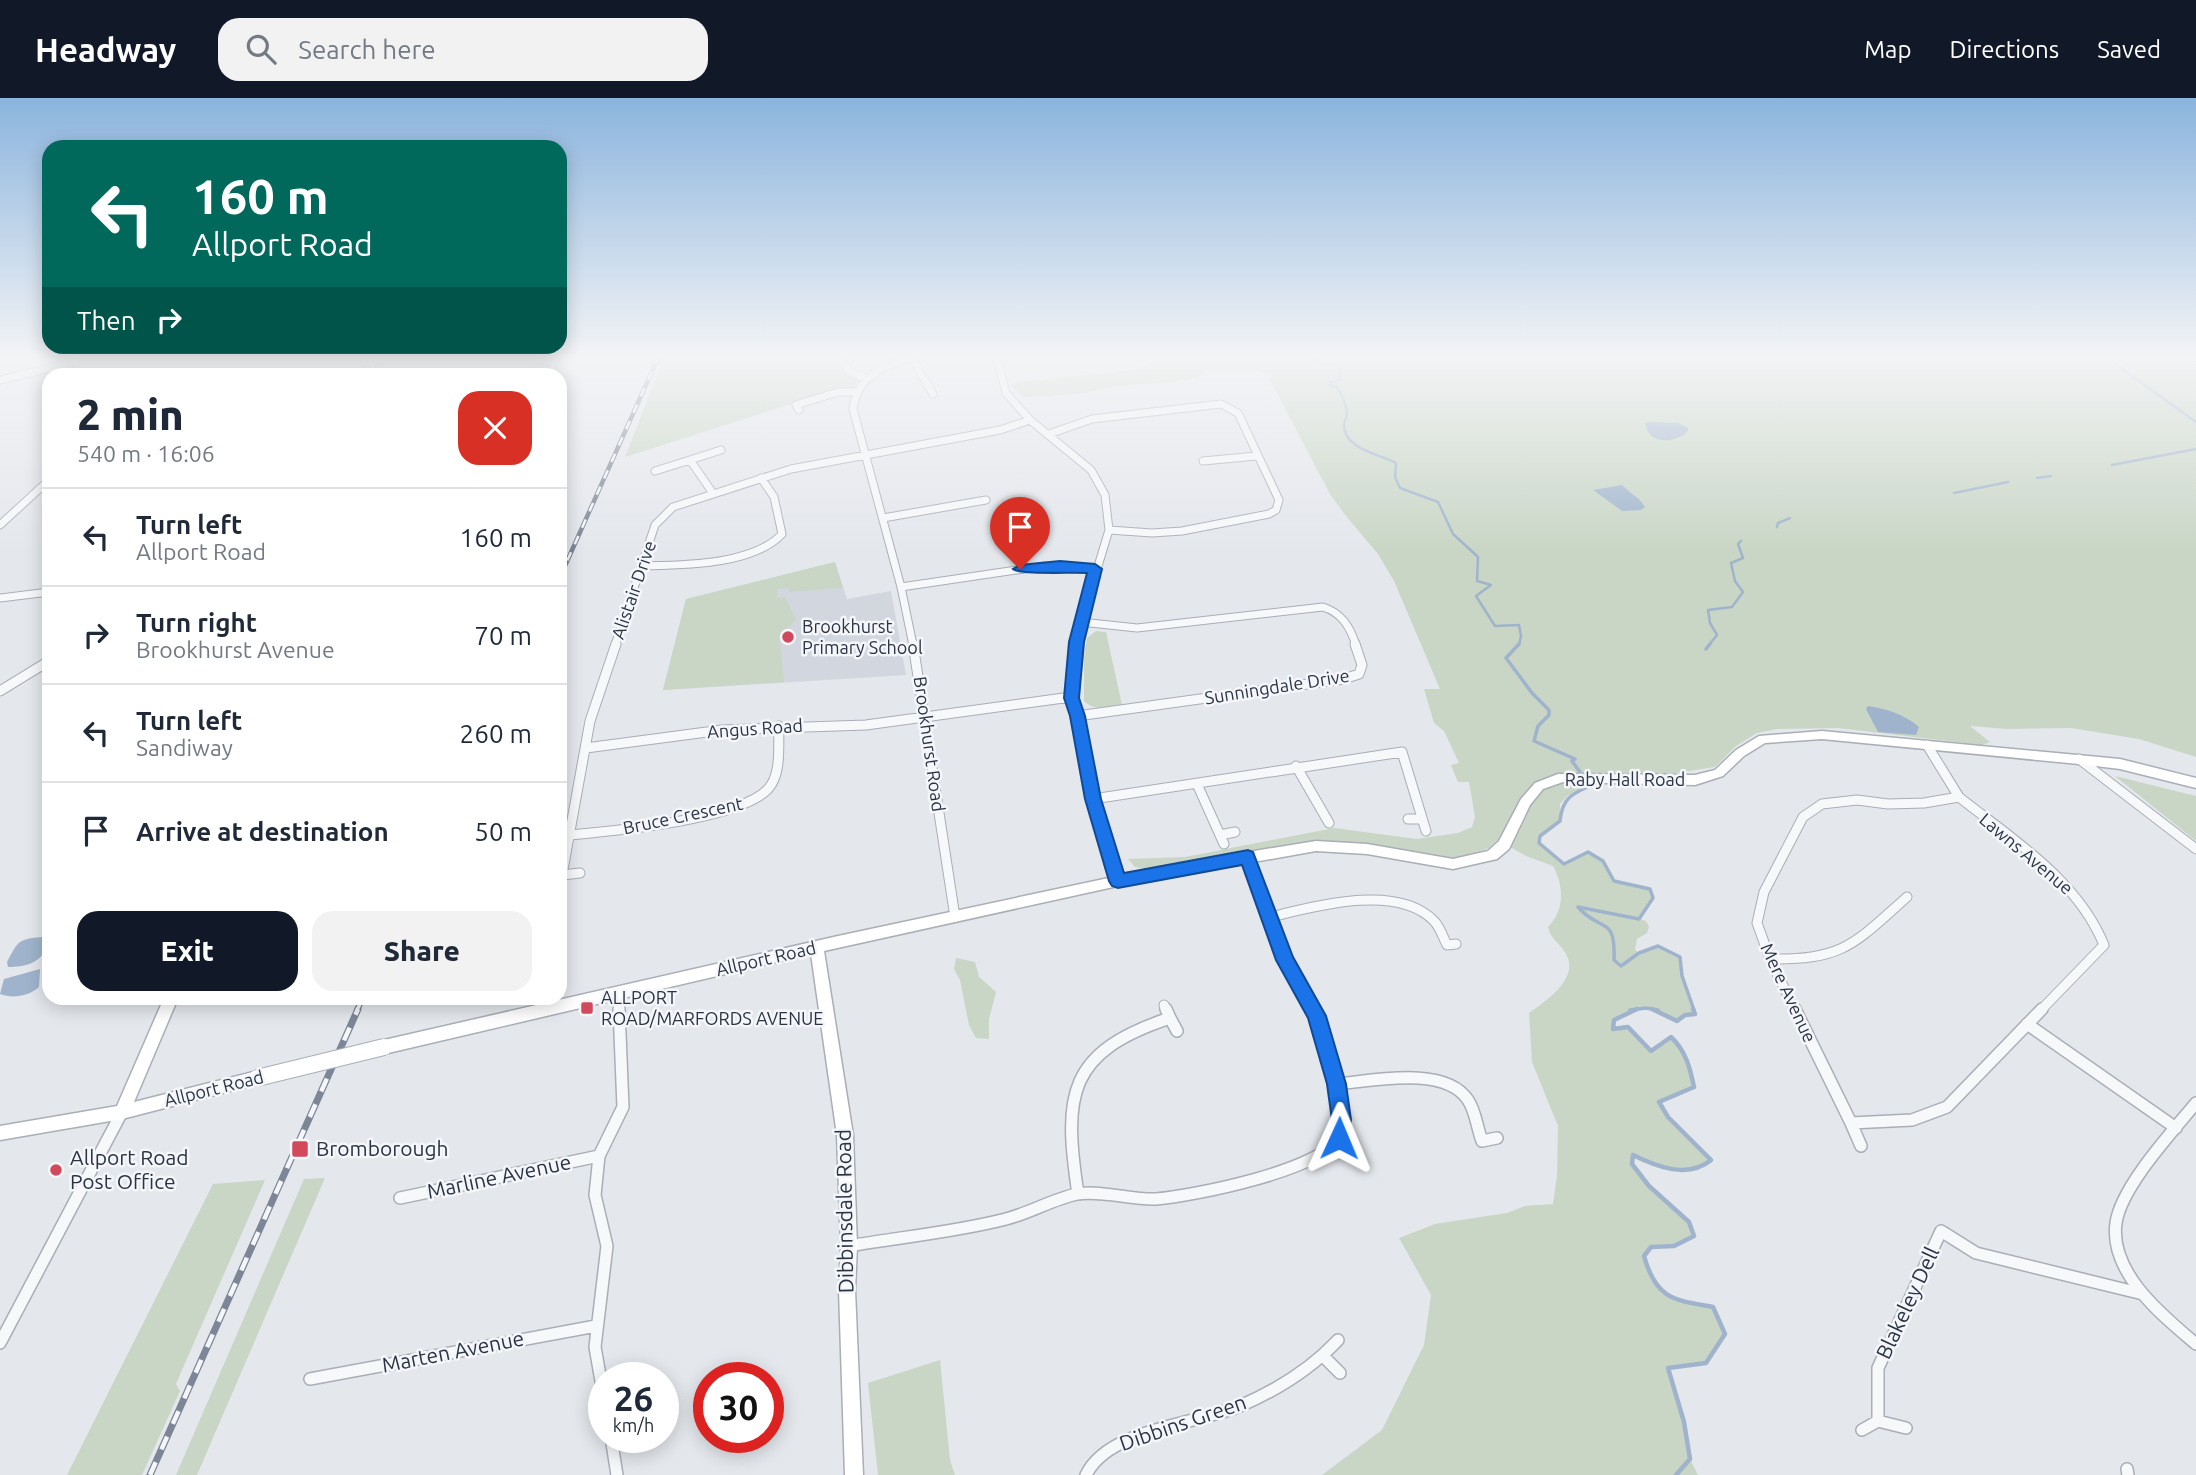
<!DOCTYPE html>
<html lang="en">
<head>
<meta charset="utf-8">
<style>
	body { margin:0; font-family:Ubuntu,sans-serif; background:#f2f2f3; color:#1f2937; height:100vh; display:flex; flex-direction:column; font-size:26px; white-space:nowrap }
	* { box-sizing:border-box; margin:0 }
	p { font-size:23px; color:#747a83 }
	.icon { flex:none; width:38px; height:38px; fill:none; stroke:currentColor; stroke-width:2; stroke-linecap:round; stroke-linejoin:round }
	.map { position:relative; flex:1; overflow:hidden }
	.panel { position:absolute; left:42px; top:270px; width:525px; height:637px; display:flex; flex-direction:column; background:#fff; border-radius:21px; box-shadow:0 4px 18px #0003 }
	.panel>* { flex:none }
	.hud { position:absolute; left:42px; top:42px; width:525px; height:214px; border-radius:21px; box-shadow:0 4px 18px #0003; background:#00695c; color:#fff; overflow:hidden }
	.speed { position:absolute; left:588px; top:1264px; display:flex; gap:14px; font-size:35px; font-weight:700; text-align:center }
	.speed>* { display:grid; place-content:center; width:91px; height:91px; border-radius:50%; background:#fff; box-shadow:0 4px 18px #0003; line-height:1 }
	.speed small { font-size:18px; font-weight:400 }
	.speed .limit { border:10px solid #d22; background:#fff; color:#111 }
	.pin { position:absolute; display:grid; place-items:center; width:60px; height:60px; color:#fff; margin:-72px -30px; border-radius:50% 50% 50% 0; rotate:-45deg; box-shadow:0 0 7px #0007 }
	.pin .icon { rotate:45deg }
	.me { position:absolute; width:77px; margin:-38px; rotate:1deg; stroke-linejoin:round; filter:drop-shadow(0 0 5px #0008) }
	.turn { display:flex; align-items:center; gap:24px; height:147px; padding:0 35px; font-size:32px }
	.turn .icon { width:91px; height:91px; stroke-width:2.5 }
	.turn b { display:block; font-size:49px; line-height:60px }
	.then { display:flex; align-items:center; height:66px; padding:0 35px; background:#0003; gap:14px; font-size:26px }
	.round { display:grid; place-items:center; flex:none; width:74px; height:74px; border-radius:21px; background:#f2f2f3 }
	.overview { display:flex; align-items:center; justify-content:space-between; height:119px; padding:0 35px }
	h1 { font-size:42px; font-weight:800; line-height:52px }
	.button { display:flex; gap:14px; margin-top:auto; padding:14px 35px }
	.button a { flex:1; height:80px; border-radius:21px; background:#111827; color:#fff; font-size:28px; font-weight:800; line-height:80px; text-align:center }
	.button a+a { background:#f2f2f3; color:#1f2937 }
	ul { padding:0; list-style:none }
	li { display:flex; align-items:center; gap:21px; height:98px; padding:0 35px; border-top:2px solid #e0e1e3 }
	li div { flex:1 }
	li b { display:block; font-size:26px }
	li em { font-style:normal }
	header { display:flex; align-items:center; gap:42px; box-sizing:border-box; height:98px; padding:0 35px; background:#111827; color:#fff }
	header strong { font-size:33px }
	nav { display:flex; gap:38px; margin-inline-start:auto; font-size:24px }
	.search { width:490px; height:63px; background:#f2f2f3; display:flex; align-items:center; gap:18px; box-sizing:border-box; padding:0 24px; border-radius:21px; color:#747a83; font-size:26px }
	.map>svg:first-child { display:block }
</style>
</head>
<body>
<header>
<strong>Headway</strong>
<div class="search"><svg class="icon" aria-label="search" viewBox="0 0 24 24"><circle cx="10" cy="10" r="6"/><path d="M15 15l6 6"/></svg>Search here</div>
<nav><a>Map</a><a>Directions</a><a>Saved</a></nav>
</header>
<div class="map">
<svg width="2196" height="1377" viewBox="0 0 2196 1377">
	<rect width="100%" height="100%" fill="#e4e7ec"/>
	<path fill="#d2d6de" d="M835,464L847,501L891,493L906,577L663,592L686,501Z"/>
	<path fill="#c9d6c5" d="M664,260H838L849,277L858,282L854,289L835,292L625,359Z
		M1166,260H2196V659L2139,641L2071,630L2007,631L1970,628L1990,644L1982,647L1838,630L1777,631L1757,635L1736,648L1715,669L1590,688L1567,698L1560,706V723L1540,738L1539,745L1564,766L1588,754L1603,763L1614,783L1650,791L1653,800L1639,821L1646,823L1649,829L1647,835L1637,841L1635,852L1639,855L1658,848L1680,859C1682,879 1691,896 1695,916L1685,917L1677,923C1655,907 1637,904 1614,922L1613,930L1628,929L1651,953L1671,939C1686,951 1690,969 1694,989L1659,1005C1667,1026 1697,1042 1711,1062C1695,1082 1654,1068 1634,1058L1632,1066L1649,1088L1689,1124L1694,1138L1674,1148L1650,1149L1644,1158C1654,1204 1672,1201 1713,1209L1725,1236L1706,1265L1668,1270L1684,1324L1690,1361L1698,1377H1322L1382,1332L1424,1247L1431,1197L1399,1140L1435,1126L1507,1115L1525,1108L1553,1106L1557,1077L1558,1028L1532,964L1529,915C1546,903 1580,880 1566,856C1560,845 1551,842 1548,829C1565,812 1564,788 1553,768L1526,758L1498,742L1489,750L1455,761L1313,743L1150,772L1135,769L1128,761L1185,759L1334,730L1417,741L1458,735L1472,729L1475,719L1469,684H1458L1451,667L1459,665L1444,633L1434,625L1424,591H1440L1394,483L1378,456L1346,418L1330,396L1270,282L1271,275L1243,271L1209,272L1198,279L1174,284L1116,288L1080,296L1023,299L1010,287L1017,284L1132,272Z
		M835,464L843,490L789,494V490L778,491L777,500L785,499L796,522L779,538L784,584L663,592L686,501Z
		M1096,533L1106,534L1122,607C1109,609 1095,614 1084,603V558L1087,540Z
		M2115,678L2196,698V743Z
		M956,860L975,864L979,879L996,894L989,921V941L976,940L969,927L960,882L954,871Z
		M325,1080L197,1377H176L304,1081Z
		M265,1082L176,1286L180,1293L142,1377H67L213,1086Z
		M940,1262L950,1362L955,1377H878L868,1285Z"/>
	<path fill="#9fb4cc" d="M1652,324L1679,325L1688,330V333C1675,346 1648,347 1645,325Z
		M1622,387C1629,394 1641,401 1645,409L1641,412L1622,413L1593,392Z
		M1868,608C1887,611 1904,616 1919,629L1916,637L1878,634L1866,611Z
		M42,839L47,848C41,866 24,869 8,869L7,864C18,844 17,841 42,839Z
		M40,871L39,889C29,898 13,901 0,896L4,881Z"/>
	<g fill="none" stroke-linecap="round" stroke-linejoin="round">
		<path stroke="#9fb4cc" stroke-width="2.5" d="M1312,260L1322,266H1335L1340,271V282L1330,284V287L1337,289C1341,296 1347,308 1347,316C1347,319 1344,323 1344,327C1344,351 1379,356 1396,365L1395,379L1400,390L1438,404L1453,436L1478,459L1477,483L1491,487L1476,498L1495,528L1519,527L1521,538L1519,547
			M2115,266L2196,324
			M2112,367L2196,351
			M2037,380L2051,378
			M1954,395L2008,384
			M1777,429L1778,425L1790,420
			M1709,547L1717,537L1710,525L1708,512L1732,509L1743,494L1735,483L1731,465L1743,460L1738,446L1741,443"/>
		<path stroke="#9fb4cc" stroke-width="3.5" d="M1519,546L1506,560L1532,595L1549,612V617L1538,628L1534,643L1575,661L1572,663L1590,688C1571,696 1562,701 1560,723L1540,738L1539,745L1564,766L1588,754L1603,763L1614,783L1650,791L1653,800L1639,821L1578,809C1600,835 1616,816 1614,862L1621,868L1639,855L1658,848L1680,859L1682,878L1694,912
			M1706,551L1710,546
			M1630,912L1646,910L1658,912"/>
		<path stroke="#9fb4cc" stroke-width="4.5" d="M1637,911L1614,922L1613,931L1628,929L1651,953L1671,939C1686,953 1690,970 1694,989L1659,1004L1668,1019L1711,1062C1688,1081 1657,1069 1633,1057L1632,1066L1649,1088L1689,1124L1694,1138L1674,1148L1651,1149L1644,1158C1656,1201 1673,1202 1713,1209L1725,1236L1706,1265L1668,1270L1684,1324L1690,1361L1676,1377
			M1652,911L1677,923L1685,917L1695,916L1693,911"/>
		<g stroke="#a9aeb7" stroke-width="9">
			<path id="street-far2" d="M841,260L850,274L865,280
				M909,260C881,269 857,279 853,311L901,489L913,547
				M912,260L933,296
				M997,260L1006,295L1030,322L1091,372L1105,397L1109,432L1081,524L1078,547
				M549,276L554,265
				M0,282L75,264
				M799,312L796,307L838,294H855
				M1049,336L1092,321L1221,306L1238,315L1279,402L1276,412L1269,416L1182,433L1152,435L1109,432
				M690,362L721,352
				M1203,363L1256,358
				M655,373L690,362L712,394
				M883,420L986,402
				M0,427L49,382
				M644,468C684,467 753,467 782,436L774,399L761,380
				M901,489L1044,468L1095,471
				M0,500L49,494
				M1081,524L1137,530L1323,509C1342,515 1350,529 1356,547
				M615,547L655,427L673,409L791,371L1000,332L1030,322"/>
		</g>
		<g stroke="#a9aeb7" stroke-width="11">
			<path id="street-far1" d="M913,546L955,819
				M1078,546L1071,599L1093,701L1118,783
				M0,593L49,563
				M1077,618L1344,581L1359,576L1362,567L1355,546
				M1927,647L1959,699
				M586,650L722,632L866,627L1071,599
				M2079,661L2196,751
				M1296,668L1329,725
				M1197,686L1224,746
				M1959,699C2013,742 2077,781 2104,847L2041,912
				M1093,701L1402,654L1426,733
				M1408,721H1422
				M569,737C612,733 739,722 768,691C782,676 778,647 779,628
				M1220,737L1235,734
				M1248,759L1285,862L1314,912
				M580,775L562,777L590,623L616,546
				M1271,819C1315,808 1398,785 1434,823C1440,829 1443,839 1447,847L1456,846
				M1770,861C1844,862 1854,846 1907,799
				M618,896L619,912
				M1164,907L1166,912
				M1795,912L1770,861L1757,825L1764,794L1803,719L1822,706L1857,702L1888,706L1924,705L1959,699"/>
		</g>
		<g stroke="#a9aeb7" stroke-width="14">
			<path id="street" d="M1795,911L1851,1025L1912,1022L1947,1009L2042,911
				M1170,920L1177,933
				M2027,926L2176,1030
				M1337,986C1372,983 1445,967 1468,1002C1476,1014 1477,1030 1482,1043L1497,1040
				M2196,1005C2172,1034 2121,1089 2116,1125C2109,1175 2163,1218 2196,1246
				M1851,1025L1861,1048
				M1078,1096C1063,997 1067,954 1170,920L1166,911
				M400,1100L599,1058
				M849,1148C901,1139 956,1134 1006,1121C1030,1115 1053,1101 1077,1096C1102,1092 1131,1102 1156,1101C1193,1098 1323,1072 1339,1039C1350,1016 1325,933 1313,911
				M0,1245L122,1014
				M1324,1259L1340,1275
				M310,1281L596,1228
				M604,1300L595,1249L607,1148L595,1097L599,1058L623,1009L619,911
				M1878,1323L1906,1330
				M1862,1332L1878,1323V1270L1941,1133L1976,1155L2143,1196
				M611,1339L617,1377
				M2127,1371L2128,1377
				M1086,1377C1108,1331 1194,1327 1240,1308C1277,1292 1310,1272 1338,1242"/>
		</g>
		<g stroke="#a9aeb7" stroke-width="3">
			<path id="secondary" d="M369,260H377L373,276H365Z
				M1822,633L2120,661L2196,680V690L2120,671L2079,666L1822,641L1765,645L1744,658L1723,678L1695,687L1563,684L1543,691L1530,707L1509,751L1497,761L1453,771L1367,756L1316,753L1118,788L824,853L853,1037L857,1148L855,1192L863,1377H845L839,1192L841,1148L837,1037L811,856L384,956L379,954L377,949L379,944L384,942L838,838L1118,778L1248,754L1316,743L1367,746L1453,761L1488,753L1499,743L1521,701L1535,685L1558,676L1695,677L1715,672L1736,652L1759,638Z
				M164,900H178L134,1004L257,973L262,975L264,980L262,985L122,1021L0,1042V1028L117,1008Z"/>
		</g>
		<use href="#street-far2" stroke="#f7f8fa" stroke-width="7"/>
		<use href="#street-far1" stroke="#f7f8fa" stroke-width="9"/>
		<use href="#street" stroke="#f7f8fa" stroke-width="11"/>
		<use href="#secondary" fill="#fff" fill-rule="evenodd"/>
		<g stroke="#7d8696" stroke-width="4.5">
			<path id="rail-far2" d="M560,479L658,260"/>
		</g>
		<g stroke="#7d8696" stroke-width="6">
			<path id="rail-far1" d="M357,912L363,900"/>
		</g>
		<g stroke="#7d8696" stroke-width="7">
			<path id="rail" d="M150,1377L358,911"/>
		</g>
		<use href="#rail-far2" stroke="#f4f6f9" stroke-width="2.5" stroke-dasharray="9" stroke-linecap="butt"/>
		<use href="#rail-far1" stroke="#f4f6f9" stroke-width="3.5" stroke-dasharray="10" stroke-linecap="butt"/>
		<use href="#rail" stroke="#f4f6f9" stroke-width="4.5" stroke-dasharray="14" stroke-linecap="butt"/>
		<g stroke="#a9aeb7" stroke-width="18" stroke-linecap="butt">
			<path id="secondary-bridge" d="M257,980L384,949"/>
		</g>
		<use href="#secondary-bridge" stroke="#fff" stroke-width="16"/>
	</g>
	<linearGradient id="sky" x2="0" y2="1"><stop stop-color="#8bb4dd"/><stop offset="0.57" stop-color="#f3f4f6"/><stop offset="1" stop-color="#f3f4f6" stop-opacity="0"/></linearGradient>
	<rect width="2196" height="453" fill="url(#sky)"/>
	<path fill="#1a73e8" stroke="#114b97" stroke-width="2" d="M1060,463L1095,466L1102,471L1084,544L1079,600L1085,618L1101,701L1124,775L1248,752L1253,754L1293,859L1326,918L1346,986L1351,1022L1346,1046L1339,1049L1332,1046L1329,1040L1332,1022L1327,986L1308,920L1276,862L1242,767L1118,790L1112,788L1109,783L1085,701L1070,618L1064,600L1069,544L1087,475C1073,474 1019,477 1013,471L1020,467Z"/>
	<g fill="#d1495b" stroke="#f4f6f9" stroke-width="2.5">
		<circle cx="788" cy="539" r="7"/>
		<rect x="580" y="903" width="14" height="14" rx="3.5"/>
		<rect x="291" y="1042" width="18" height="18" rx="3.5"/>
		<circle cx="56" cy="1072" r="7"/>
	</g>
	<g text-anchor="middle" stroke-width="5" stroke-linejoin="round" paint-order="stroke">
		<g font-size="18" fill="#2b3445" stroke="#f4f6f9">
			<text transform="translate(634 492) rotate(-71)" y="6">Alistair Drive</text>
			<text transform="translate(1277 589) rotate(-9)" y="6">Sunningdale Drive</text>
			<text transform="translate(755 631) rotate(-4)" y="6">Angus Road</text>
			<text transform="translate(929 646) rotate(82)" y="6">Brookhurst Road</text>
			<text x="1625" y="688">Raby Hall Road</text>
			<text transform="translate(683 718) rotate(-12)" y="6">Bruce Crescent</text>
			<text transform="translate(2026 756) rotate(40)" y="6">Lawns Avenue</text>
			<text transform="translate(766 861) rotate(-13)" y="6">Allport Road</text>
			<text transform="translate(1788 895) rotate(65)" y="6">Mere Avenue</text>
			<text transform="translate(214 991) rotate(-14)" y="6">Allport Road</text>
		</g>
		<g font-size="18" fill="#2b3445" stroke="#f4f6f9" text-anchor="start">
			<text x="802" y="535">Brookhurst<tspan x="802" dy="21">Primary School</tspan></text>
			<text x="601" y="906">ALLPORT<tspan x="601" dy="21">ROAD/MARFORDS AVENUE</tspan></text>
		</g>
		<g font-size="21" fill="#2b3445" stroke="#f4f6f9" text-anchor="start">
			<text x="316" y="1058">Bromborough</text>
			<text x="70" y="1067">Allport Road<tspan x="70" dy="24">Post Office</tspan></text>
		</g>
		<g font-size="21" fill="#2b3445" stroke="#f4f6f9">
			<text transform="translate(499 1079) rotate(-12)" y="7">Marline Avenue</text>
			<text transform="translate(845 1113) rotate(-91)" y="7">Dibbinsdale Road</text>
			<text transform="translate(1908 1205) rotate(-65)" y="7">Blakeley Dell</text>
			<text transform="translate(453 1254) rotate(-11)" y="7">Marten Avenue</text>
			<text transform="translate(1183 1325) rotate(-19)" y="7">Dibbins Green</text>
		</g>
	</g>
</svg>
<div class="speed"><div>26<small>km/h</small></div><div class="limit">30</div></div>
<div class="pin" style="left:1020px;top:471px;background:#d93025"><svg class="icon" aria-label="arrive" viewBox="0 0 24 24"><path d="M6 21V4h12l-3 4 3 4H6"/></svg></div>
<svg class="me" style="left:1339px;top:1040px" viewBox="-20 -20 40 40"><path d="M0-17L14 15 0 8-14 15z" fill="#1a73e8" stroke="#fff" stroke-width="4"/></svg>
<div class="hud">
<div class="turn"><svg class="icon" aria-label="left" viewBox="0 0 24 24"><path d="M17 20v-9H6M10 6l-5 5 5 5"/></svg><div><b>160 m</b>Allport Road</div></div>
<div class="then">Then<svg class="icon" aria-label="right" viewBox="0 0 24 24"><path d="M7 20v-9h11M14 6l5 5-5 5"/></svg></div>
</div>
<section class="panel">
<div class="overview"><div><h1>2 min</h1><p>540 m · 16:06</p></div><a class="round" style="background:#d93025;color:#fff"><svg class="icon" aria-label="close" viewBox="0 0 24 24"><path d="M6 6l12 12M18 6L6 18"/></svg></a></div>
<ul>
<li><svg class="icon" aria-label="left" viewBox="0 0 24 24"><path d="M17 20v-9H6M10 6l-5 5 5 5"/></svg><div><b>Turn left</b><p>Allport Road</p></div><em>160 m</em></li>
<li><svg class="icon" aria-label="right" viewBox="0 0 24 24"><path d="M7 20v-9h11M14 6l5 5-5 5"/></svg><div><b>Turn right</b><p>Brookhurst Avenue</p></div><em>70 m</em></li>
<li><svg class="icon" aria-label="left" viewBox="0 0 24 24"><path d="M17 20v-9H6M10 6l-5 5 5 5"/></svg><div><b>Turn left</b><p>Sandiway</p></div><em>260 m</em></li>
<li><svg class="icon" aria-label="arrive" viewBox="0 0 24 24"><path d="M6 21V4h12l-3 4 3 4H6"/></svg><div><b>Arrive at destination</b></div><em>50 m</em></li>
</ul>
<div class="button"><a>Exit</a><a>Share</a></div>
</section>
</div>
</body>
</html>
